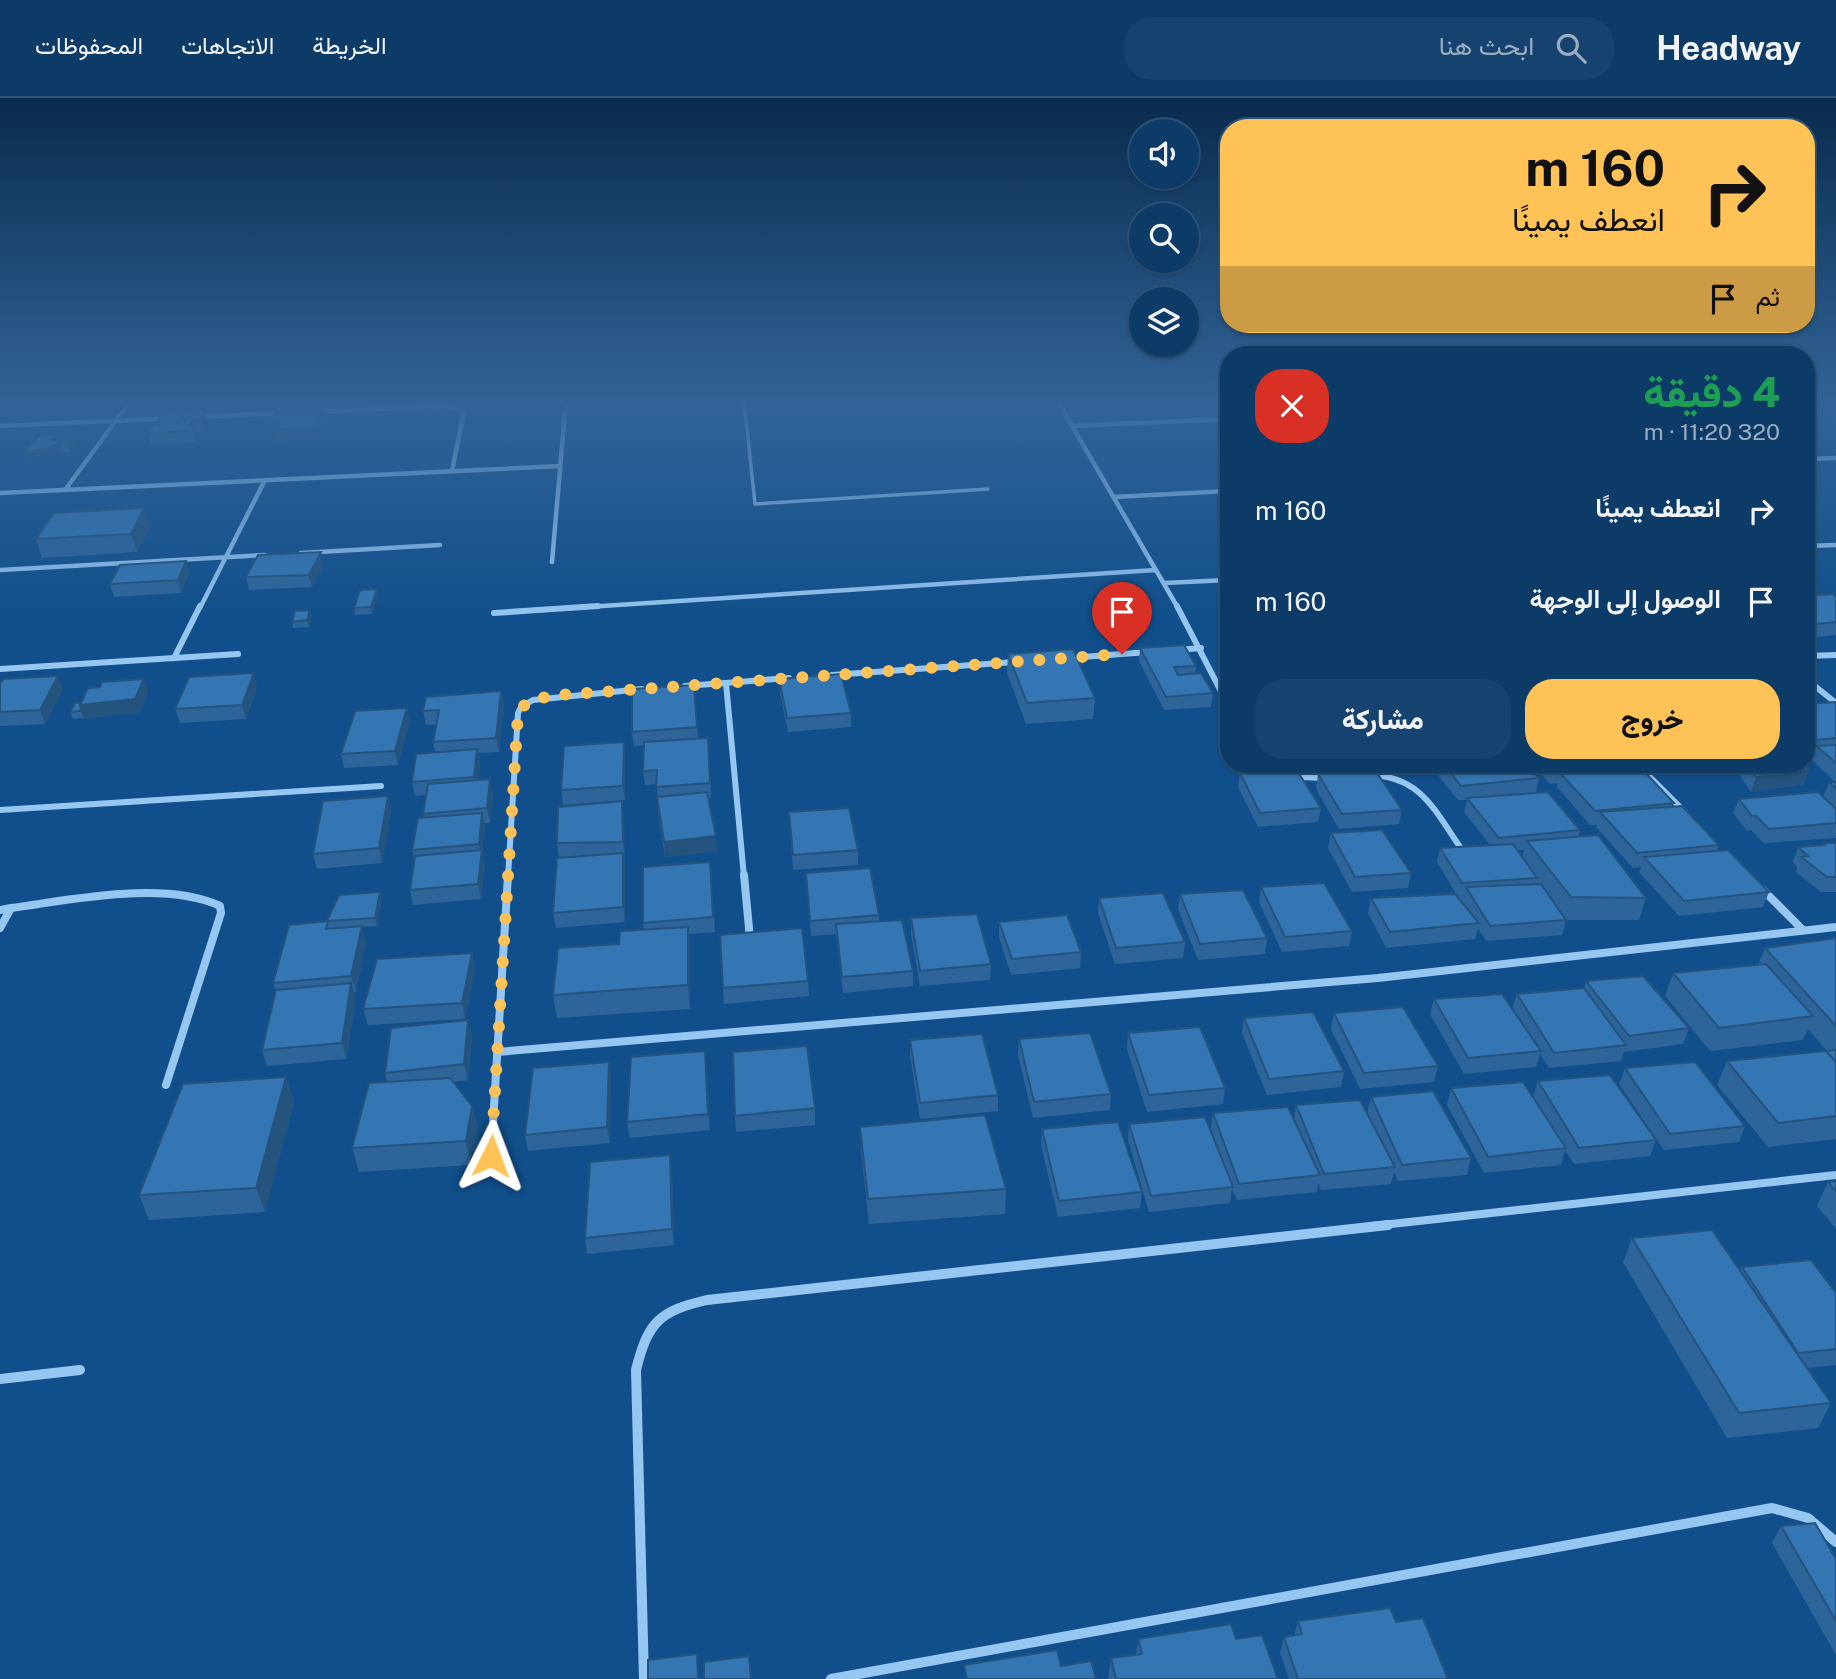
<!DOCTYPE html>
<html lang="ar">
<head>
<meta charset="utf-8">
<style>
	body { margin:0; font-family:"Public Sans",Vazirmatn,sans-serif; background:#15426e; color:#f1f3f6; direction:rtl; height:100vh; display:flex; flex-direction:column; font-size:26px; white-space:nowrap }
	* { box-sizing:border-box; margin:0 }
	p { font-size:23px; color:#9aadc0 }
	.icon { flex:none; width:38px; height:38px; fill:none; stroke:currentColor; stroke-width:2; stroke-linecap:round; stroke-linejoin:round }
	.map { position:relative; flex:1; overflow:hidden; direction:ltr }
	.drawer { position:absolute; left:1220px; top:248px; width:595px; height:427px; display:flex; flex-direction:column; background:#0c3b68; border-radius:28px; box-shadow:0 2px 5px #0004,0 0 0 2px #2c557c; direction:rtl }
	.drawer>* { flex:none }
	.banner { position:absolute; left:1220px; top:21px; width:595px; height:214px; border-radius:28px; box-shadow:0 2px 5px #0004,0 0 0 2px #2c557c; direction:rtl; background:#ffc257; color:#111; overflow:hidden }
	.controls { position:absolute; left:1129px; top:21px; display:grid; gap:14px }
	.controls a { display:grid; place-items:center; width:70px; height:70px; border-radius:50%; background:#0c3b68; box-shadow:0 2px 5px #0004,0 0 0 2px #2c557c; font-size:35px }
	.pin { position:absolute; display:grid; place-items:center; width:60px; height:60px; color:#fff; margin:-72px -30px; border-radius:50% 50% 50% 0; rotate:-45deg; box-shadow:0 0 7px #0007 }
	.pin .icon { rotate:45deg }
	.me { position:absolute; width:77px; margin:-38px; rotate:3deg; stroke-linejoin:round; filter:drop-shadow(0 0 5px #0008) }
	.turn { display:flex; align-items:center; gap:24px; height:147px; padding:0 35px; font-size:32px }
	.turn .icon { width:91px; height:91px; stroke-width:2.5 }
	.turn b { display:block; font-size:49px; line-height:60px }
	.then { display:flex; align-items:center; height:66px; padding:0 35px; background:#0003; gap:14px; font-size:26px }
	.round { display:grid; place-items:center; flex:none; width:74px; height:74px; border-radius:28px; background:#15426e }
	.overview { display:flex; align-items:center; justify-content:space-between; height:119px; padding:0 35px }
	h1 { font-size:42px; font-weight:800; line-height:52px; color:#1e9e55 }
	.cta { display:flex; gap:14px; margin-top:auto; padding:14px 35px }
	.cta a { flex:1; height:80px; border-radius:28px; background:#ffc257; color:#111; font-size:28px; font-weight:800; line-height:80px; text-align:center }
	.cta a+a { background:#15426e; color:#f1f3f6 }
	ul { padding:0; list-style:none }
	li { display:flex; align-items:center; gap:21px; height:91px; padding:0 35px }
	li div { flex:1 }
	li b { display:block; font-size:26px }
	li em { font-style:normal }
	header { display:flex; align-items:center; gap:42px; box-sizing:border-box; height:98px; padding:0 35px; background:#0c3b68; border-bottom:2px solid #2c557c }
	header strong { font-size:33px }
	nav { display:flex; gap:38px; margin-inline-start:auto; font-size:24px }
	.search { width:490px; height:63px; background:#15426e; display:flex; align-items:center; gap:18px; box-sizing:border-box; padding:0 24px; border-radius:28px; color:#9aadc0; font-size:26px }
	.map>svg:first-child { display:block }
</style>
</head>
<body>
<header>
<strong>Headway</strong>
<div class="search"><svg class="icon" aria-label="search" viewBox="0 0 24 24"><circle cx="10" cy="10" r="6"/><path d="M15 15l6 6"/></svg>ابحث هنا</div>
<nav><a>الخريطة</a><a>الاتجاهات</a><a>المحفوظات</a></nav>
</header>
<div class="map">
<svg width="1836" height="1581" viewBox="0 0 1836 1581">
	<rect width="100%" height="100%" fill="#104f8b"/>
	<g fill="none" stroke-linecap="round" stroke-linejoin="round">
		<path stroke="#96c7f2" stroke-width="3.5" d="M744,302L755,406L988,391"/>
		<path stroke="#96c7f2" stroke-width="4.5" d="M1057,302L1178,510
			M315,314L443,308L464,313L452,373
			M0,328L283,315
			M1073,328L1228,321
			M1806,361L1836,360
			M65,392L131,302
			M0,395L560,368
			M1114,399L1228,393
			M1806,448L1836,447
			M301,455L440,447
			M552,464L566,302
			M0,472L265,457
			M1164,485L1228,482
			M200,510L265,382
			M571,510L1156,472"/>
		<path stroke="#96c7f2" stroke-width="6" d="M1177,508L1228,607
			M494,515L598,508
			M1177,552L1201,550
			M1806,558L1836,557
			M174,560L200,508
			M1069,560L1148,554
			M0,571L238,556
			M832,577L1015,564
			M1806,581L1836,605
			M726,585L744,779
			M685,588L789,580
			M1273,667L1300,679L1325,680
			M1638,667L1685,714
			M1369,677C1420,678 1434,711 1460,749
			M0,712L381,688
			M508,779L518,615L521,609L533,602L642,591"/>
		<path stroke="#96c7f2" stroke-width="8" d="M744,777L750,841
			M1763,792L1802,831
			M11,810C71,802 164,782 220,808L221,815L166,987
			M0,812L11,810L0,830
			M497,954L1378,880L1836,829
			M491,1058L508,777
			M1373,1128L1836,1077"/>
		<path stroke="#96c7f2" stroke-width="10" d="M0,1281L80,1272
			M644,1581L636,1272C648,1224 659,1213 707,1202L1388,1127
			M831,1581L1772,1410L1808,1420L1836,1444"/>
	</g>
	<path fill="#2d659a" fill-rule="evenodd" d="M0,302H84L0,306Z
		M176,302H214L213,303L177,304Z
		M287,302H319V303L288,305Z
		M383,302H395L394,304H384Z
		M323,310L326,321L316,340L277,343L271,323Z
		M205,313L208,324L202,334H198L199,339L196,344L151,346L148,335L183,314L185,322Z
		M59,342H61L62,344L73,343L75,348L70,354H60L59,351L53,356L26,359Z
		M150,428L137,454L42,460L36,441Z
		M186,463L189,476L181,495L114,499L110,486Z
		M323,467L312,489L249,492L246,479Z
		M378,498L372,516L355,517L354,510Z
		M1806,498L1836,499V537L1806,540Z
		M310,512L312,519L309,529L293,530L292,524Z
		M1140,550L1196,568L1195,576L1213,595L1211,609L1164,612L1139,563Z
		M1008,556L1095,600L1093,621L1026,626L1007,575Z
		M779,581L851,615V629L788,634L780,595Z
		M0,585L63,591L45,626L0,628Z
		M694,587L698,641L708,640L711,700H708L717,753L665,759L658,714L657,686L645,687L643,673L644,647L634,648L632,634Z
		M257,589L246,621L180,625L175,611Z
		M501,593L504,607L499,654L478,655L480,665L478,682L493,695L490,725H484L485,729L482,755L485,767L481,801L413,807L410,792L414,761L412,752L424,720L423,716L426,697L415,698L412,684L435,654L433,644L436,627H426L423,613Z
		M148,595L140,614L84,621L83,618V620L73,621L70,614Z
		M1836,604V711L1823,699L1829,684H1835L1812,662L1815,655L1806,656V606Z
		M407,610L410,624L398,667L344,670L341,656Z
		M625,658V702L563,707L561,692Z
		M1430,667H1528L1539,680L1536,694L1580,732L1578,739L1646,800L1639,822H1566L1562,837L1486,843L1478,830L1475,841L1386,850L1368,815L1371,800L1458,799L1437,764L1440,750L1490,747L1464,714L1467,702H1458ZM1517,752H1524L1522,759Z
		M1533,667H1629L1628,669L1674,705L1672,708L1719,747L1717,753L1769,794L1763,809L1679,818L1639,774L1641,769L1633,770L1596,729L1597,727H1590L1557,689L1558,685L1550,686Z
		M1741,667H1805L1809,672L1804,686L1751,694L1738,675Z
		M1240,675L1321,710L1318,724L1258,729L1238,689Z
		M1318,676L1402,712L1399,726L1339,731L1316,691Z
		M388,698L391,712L382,765L317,771L313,756Z
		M1739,701L1836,711V740L1764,745L1751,732L1747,733L1733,715Z
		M789,714L858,752V767L793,772Z
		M624,718L625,824L556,830L553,815L559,760L557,745Z
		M1331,735L1411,775L1408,790L1352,794L1328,750Z
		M1823,745H1836V794H1821L1796,774L1797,769L1793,764L1798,749L1822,747Z
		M710,764L715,834L689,836L690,852V911L557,920L553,897L644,832L643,825Z
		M806,775L879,817V823L913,873V888L843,895L836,836L811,838Z
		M1261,789L1352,833L1349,848L1282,854L1259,804Z
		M380,794L382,802L377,828L362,829L366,843L356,894H354L356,900L346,961L267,968L262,952L276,894L273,885L327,824Z
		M1180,796L1267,840L1265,856L1198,862L1178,811Z
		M1099,800L1185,844L1183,860L1115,866L1098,815Z
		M911,820L991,866L990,882L920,888L911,836Z
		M999,824L1081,854L1080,870L1011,877L999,839Z
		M1836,840V952L1827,953L1808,931L1803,942L1710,953L1665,898L1673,875L1758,867L1765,850Z
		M472,855L475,871L465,921L368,927L363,911Z
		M808,883L809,898L724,906L723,890Z
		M1586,883L1689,930L1683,946L1624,954L1621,963L1549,970L1540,956L1536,969L1464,976L1430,916L1434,901L1512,911L1517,896L1584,890Z
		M1334,915L1438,968L1434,984L1360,991L1331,931Z
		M1244,920L1344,973L1341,989L1267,997L1242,935Z
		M1128,935L1225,990L1223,1006L1147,1014L1127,951Z
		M472,938L468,982L453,984L472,1008L478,1032L471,1067L359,1074L352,1050L387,984L385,975Z
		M1019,941L1111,996L1110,1012L1033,1020L1018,957Z
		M910,942L998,997V1013L920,1021L910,958Z
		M1836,952V1041L1768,1049L1717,987L1727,963Z
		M609,964L611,980L610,1045L528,1053L525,1037Z
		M707,969L710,1032L630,1040L627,1024Z
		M1625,970L1745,1028L1739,1044L1664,1052L1619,986Z
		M286,979L294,1003L265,1114L149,1122L139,1097Z
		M1538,983L1656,1042L1650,1058L1574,1066L1565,1052L1561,1067L1484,1075L1447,1007L1451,990L1533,999Z
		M1371,999L1471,1060L1467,1077L1398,1083L1394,1074L1391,1086L1321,1092L1318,1085L1317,1094L1237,1102L1232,1091L1230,1105L1149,1114L1128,1042L1129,1026L1224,1066L1211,1031L1213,1015L1294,1021L1296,1007L1367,1015Z
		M815,1010V1027L736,1034L735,1018Z
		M860,1029L1006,1091L1005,1116L869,1126L861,1053Z
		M1042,1031L1142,1094L1140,1110L1058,1119L1041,1047Z
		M672,1073L674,1147L587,1156L585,1140Z
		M1836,1083V1131L1817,1108L1828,1084Z
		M1632,1140L1740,1173L1742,1169L1836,1195V1267L1806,1270L1831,1305L1818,1330L1727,1340L1623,1164Z
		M1781,1428L1836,1461V1557L1772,1445Z
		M1298,1523L1396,1524L1448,1581H1289L1280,1555L1284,1539L1294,1538Z
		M1138,1541H1236L1278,1581H1108L1111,1560L1136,1557Z"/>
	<path fill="#24537d" d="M323,310L326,321L316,340L277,343L274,332Z
		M205,313L208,324L202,334L199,323Z
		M183,314L186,325H176Z
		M192,323L194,332L196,328L199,339L196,344L193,333L189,328Z
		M61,342L63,348L58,349L59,351L53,356L26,359L24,354Z
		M73,343L75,348L70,354L68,348Z
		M144,410L150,428L137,454L131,436Z
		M321,454L323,467L312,489L309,477Z
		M186,463L189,476L181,495L178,482Z
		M377,491L378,498L372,516L371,509Z
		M310,512L312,519L309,529L307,522Z
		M254,575L257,589L246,621L242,607Z
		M58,578L63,591L45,626L40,612Z
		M144,581L148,595L140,614L84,621L83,618V620L80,607Z
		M501,593L504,607L499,654L496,640Z
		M407,610L410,624L398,667L395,653Z
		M624,644L625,658V702L623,688Z
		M477,651L480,665L477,693L474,679Z
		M1809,672L1804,686L1751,694L1756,679Z
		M490,681L493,695L490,725L487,710Z
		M388,698L391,712L382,765L379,750Z
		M622,703L624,718L625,759L623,744Z
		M482,715L485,729L482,755L485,767L481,801L478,786L481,759L479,746Z
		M716,738L717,753L665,759L664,744Z
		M623,755L625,770V824L623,809Z
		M380,794L382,802L377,828L375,820Z
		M362,828L366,843L356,894L351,878Z
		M688,829L690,852V911L688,887Z
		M472,855L475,871L465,921L462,905Z
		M351,885L356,900L346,961L342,945Z
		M468,922L472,938L468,982L464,966Z
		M705,953L707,969L710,1032L708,1016Z
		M609,964L611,980L610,1045L607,1029Z
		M286,979L294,1003L265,1114L256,1090Z
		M472,1008L478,1032L471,1067L466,1043Z
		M670,1057L672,1073L674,1147L672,1131Z"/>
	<path fill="#3476b3" stroke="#24537d" stroke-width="2" d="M323,310L314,329L274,332L280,322L271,323L278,312Z
		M190,313H205L199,323H192L189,328H196L193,333L148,335L163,315L183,314L176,325L184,324Z
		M57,336L52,342H61L51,350L24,354L40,337Z
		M63,343H73L68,348L58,349Z
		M144,410L131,436L36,441L54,415Z
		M321,454L309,477L246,479L258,457Z
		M186,463L178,482L110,486L120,467Z
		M377,491L371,509L354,510L360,492Z
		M1833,496L1836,499V524L1806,527V498Z
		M310,512L307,522L292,524L295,513Z
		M1184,547L1196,568L1174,569L1178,577L1201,575L1213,595L1166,599L1140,550Z
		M1073,551L1095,600L1027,605L1008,556Z
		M254,575L242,607L175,611L189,579Z
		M841,576L851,615L787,620L779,581Z
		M58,578L40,612L0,614V585L4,581Z
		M144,581L135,601L80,607L88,590L100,589L102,584Z
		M694,587L697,629L632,634V591Z
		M501,593L496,640L433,644L439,612L423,613L426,599Z
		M1836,604V640L1806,643V606Z
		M75,605H81L80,607L81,611L80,613L70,614Z
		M407,610L395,653L341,656L355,613Z
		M708,640L710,685L656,689L657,672L643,673L644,644Z
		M624,644L623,688L561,692L564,648Z
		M1836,647V665L1817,648Z
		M477,651L474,679L412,684L416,656Z
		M1445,667H1528L1539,680L1461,688Z
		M1549,667H1604L1553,672Z
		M1747,667H1805L1809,672L1756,679Z
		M1639,668L1674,705L1595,713L1560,675Z
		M1296,671L1321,710L1260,715L1240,675Z
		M1375,672L1402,712L1342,716L1318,676Z
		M490,681L487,710L423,716L428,686Z
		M1829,684H1836V691Z
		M707,694L716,738L664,744L657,699Z
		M1548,694L1580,732L1499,740L1467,700Z
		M1818,694L1836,711V725L1769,731L1756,718H1752L1739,701Z
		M388,698L379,750L313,756L323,703Z
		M622,703L623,744L557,745L558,709Z
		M1682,708L1719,747L1637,755L1600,714Z
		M849,710L858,752L793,757L789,714Z
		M482,715L479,746L412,752L418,720Z
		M1382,732L1411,775L1355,779L1331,735Z
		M1598,737L1646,800L1571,799L1527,743Z
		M1823,745H1836V779H1827L1801,759L1808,758L1798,749L1825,747Z
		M1513,746L1537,780L1462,785L1440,750Z
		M482,752L478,786L410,792L415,758Z
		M1728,752L1769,794L1684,803L1644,759Z
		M623,755V809L553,815L557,760Z
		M710,764L713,819L643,825V769Z
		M870,770L879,817L810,823L806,775Z
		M1324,785L1352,833L1285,839L1261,789Z
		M1541,786L1566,822L1490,828L1466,789Z
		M1243,792L1267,840L1200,846L1180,796Z
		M380,794L375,820L327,823L339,797Z
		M1163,795L1185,844L1116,850L1099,800Z
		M1455,796L1479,825L1390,834L1371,800Z
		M977,816L991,866L920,873L911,820Z
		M1067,817L1081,854L1012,861L999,824Z
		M902,822L913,873L842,879L836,826Z
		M328,823L326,831L362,828L351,878L273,885L289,827Z
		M688,829V887L553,897L558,850L619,846L620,833Z
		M802,830L808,883L723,890L720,837Z
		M1836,840V928L1765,850Z
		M472,855L462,905L363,911L377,861Z
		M1766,866L1813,918L1719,930L1673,875Z
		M1643,878L1689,930L1629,938L1586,883Z
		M351,885L342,945L262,952L276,892Z
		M1584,890L1626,947L1554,955L1517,896Z
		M1502,896L1541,953L1468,960L1434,901Z
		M1403,909L1438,968L1364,975L1334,915Z
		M1313,914L1344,973L1269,981L1244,920Z
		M468,922L464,966L385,975L391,930Z
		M1200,929L1225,990L1149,997L1128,935Z
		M1090,935L1111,996L1034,1004L1019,941Z
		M982,936L998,997L920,1005L910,942Z
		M807,948L815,1010L735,1018L733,954Z
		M1836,952V964L1826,953Z
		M705,953L708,1016L627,1024L631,959Z
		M1826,953L1836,964V1018L1778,1025L1727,963Z
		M609,964L607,1029L525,1037L533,970Z
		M1695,964L1745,1028L1670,1036L1625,970Z
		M1610,977L1656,1042L1579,1050L1538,983Z
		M286,979L256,1090L139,1097L183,986Z
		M450,980L472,1008L466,1043L352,1050L369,985Z
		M1523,984L1566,1050L1488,1059L1451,990Z
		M1433,993L1471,1060L1402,1067L1371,999Z
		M1360,1002L1395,1069L1324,1076L1296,1007Z
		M1288,1009L1320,1077L1239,1086L1213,1015Z
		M985,1017L1006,1091L868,1101L860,1029Z
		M1205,1019L1233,1089L1151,1098L1129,1026Z
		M1118,1024L1142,1094L1059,1103L1042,1031Z
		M670,1057L672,1131L585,1140L590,1064Z
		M1836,1083V1093L1828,1084Z
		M1712,1132L1831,1305L1739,1315L1632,1140Z
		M1811,1162L1836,1195V1251L1798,1255L1742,1169Z
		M1815,1425L1836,1461V1523L1781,1428Z
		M1390,1510L1396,1524L1423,1520L1448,1581H1298L1284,1539L1302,1536L1298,1523Z
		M1231,1526L1236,1541L1262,1537L1278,1581H1116L1111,1560L1142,1556L1138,1541Z
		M1057,1552L1061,1568L1091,1563L1096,1581H967L964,1567Z
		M697,1556L698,1581H648V1562Z
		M749,1558L751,1581H704V1564Z"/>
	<linearGradient id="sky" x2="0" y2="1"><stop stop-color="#092b4c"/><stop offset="0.58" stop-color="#316398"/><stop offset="1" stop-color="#316398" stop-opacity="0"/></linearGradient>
	<rect width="1836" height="523" fill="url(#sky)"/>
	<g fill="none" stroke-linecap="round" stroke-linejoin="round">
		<path stroke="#ffc257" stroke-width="12" stroke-dasharray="0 21.6" d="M491,1058L518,615C526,600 544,600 559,597L1122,556"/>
	</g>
</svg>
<div class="controls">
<a><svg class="icon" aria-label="sound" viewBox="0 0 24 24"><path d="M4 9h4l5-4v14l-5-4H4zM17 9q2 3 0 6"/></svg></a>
<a><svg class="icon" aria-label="search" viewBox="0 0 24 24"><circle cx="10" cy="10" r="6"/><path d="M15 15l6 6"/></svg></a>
<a><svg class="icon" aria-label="layers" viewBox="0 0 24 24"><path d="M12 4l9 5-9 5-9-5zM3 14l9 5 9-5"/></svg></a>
</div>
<div class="pin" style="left:1122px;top:556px;background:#d93025"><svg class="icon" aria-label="arrive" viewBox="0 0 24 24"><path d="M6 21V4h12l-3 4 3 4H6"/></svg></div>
<svg class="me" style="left:491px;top:1058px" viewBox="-20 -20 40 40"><path d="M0-17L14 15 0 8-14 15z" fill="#ffc257" stroke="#fff" stroke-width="4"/></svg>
<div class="banner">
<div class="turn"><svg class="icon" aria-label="right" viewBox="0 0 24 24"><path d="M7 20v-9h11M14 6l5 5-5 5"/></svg><div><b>160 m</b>انعطف يمينًا</div></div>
<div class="then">ثم<svg class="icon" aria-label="arrive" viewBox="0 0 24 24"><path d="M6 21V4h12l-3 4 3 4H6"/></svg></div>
</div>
<section class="drawer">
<div class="overview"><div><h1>4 دقيقة</h1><p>320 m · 11:20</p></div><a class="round" style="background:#d93025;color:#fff"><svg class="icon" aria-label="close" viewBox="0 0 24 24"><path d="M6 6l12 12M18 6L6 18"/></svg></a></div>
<ul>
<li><svg class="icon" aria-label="right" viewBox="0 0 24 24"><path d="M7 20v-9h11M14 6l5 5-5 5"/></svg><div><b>انعطف يمينًا</b></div><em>160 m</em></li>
<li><svg class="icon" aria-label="arrive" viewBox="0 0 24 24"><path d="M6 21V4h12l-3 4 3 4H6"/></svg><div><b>الوصول إلى الوجهة</b></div><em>160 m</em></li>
</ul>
<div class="cta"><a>خروج</a><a>مشاركة</a></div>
</section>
</div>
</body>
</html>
